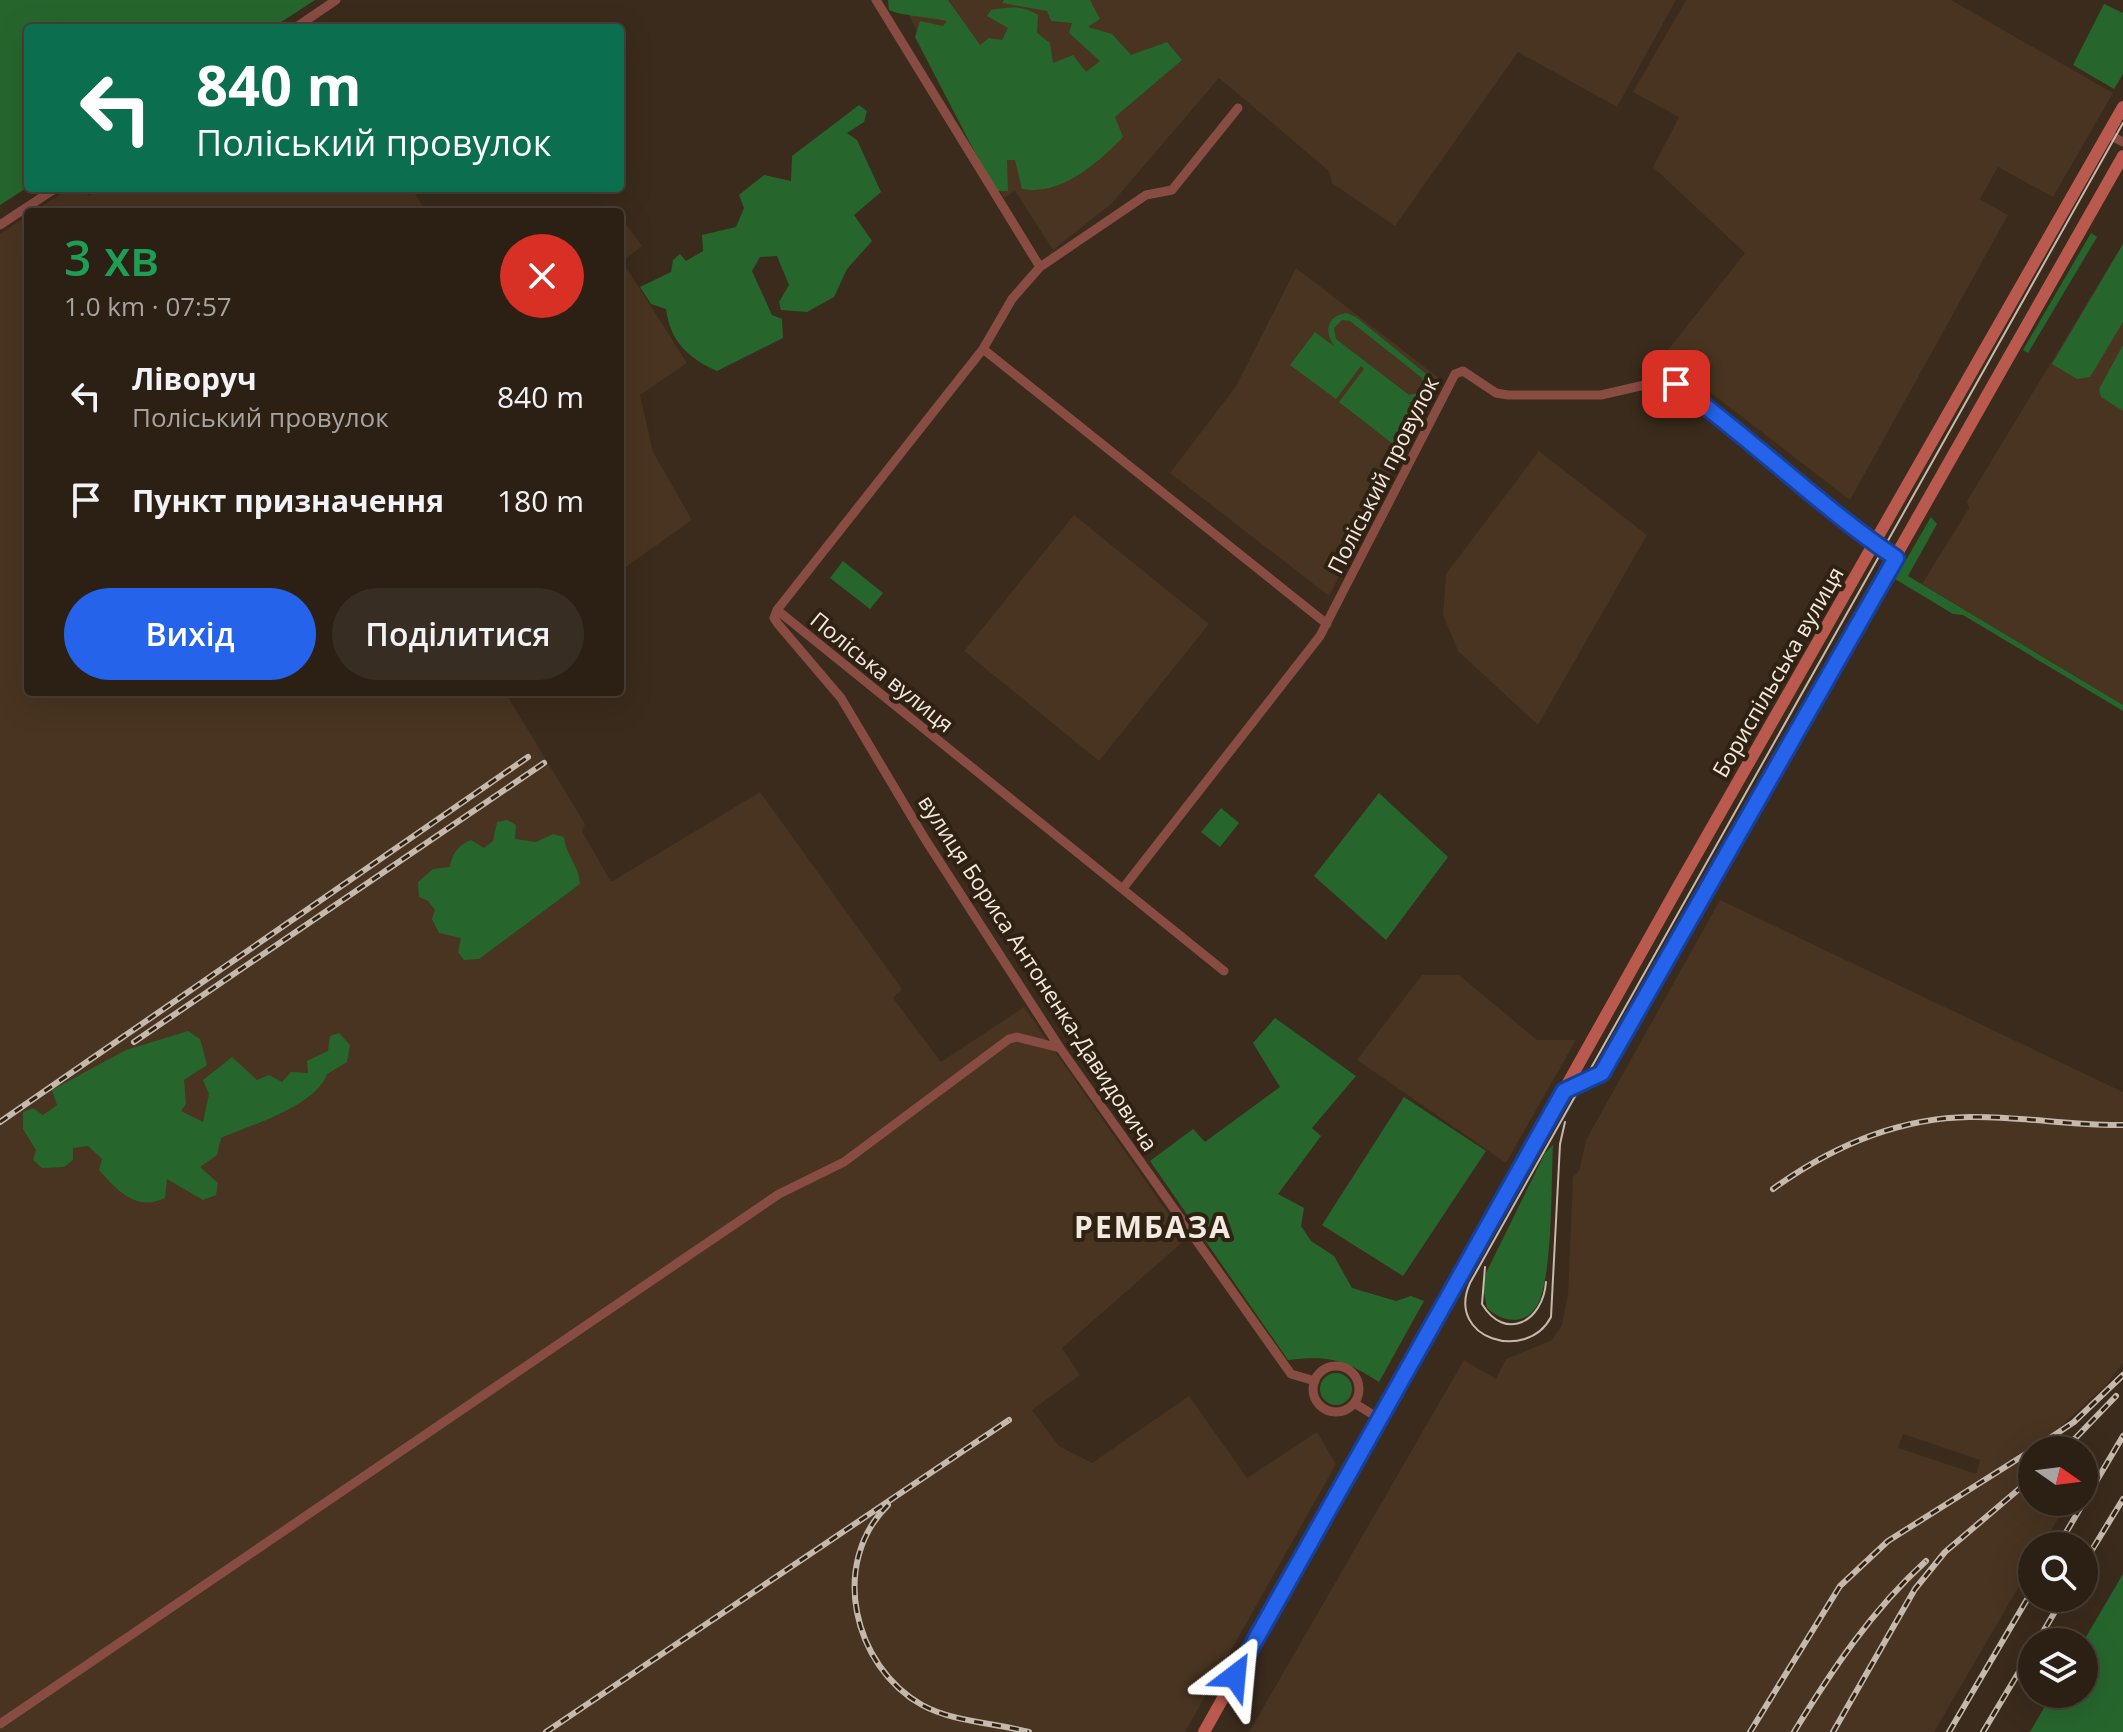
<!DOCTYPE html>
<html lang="uk">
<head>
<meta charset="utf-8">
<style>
	body { margin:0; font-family:"Open Sans",sans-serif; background:#382d22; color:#f1f3f6; height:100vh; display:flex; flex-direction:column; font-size:30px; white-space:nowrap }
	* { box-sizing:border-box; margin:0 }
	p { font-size:26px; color:#a6a3a0 }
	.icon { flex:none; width:44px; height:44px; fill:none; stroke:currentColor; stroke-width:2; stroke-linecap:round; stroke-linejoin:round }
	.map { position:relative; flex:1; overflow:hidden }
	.sheet { position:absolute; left:24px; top:208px; width:600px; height:488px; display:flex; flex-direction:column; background:#2c2015; border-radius:8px; box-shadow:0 8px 32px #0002,0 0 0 2px #483e34 }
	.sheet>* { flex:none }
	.top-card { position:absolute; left:24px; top:24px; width:600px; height:168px; border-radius:8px; box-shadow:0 8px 32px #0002,0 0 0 2px #483e34; background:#0b6e4f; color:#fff; overflow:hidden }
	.needle { width:52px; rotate:104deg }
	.controls { position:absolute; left:2018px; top:1436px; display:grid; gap:16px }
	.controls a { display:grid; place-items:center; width:80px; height:80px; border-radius:50%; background:#2c2015; box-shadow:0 8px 32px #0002,0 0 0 2px #483e34; font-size:40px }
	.pin { position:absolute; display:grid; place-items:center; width:68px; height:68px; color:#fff; margin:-34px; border-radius:16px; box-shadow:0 4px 12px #0006 }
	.me { position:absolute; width:88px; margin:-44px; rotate:29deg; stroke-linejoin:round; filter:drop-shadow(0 0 6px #0008) }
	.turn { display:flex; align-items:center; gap:28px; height:168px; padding:0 40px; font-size:36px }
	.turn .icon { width:104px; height:104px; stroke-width:2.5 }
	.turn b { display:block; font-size:56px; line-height:68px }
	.round { display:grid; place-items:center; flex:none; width:84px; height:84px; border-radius:42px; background:#382d22 }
	.summary { display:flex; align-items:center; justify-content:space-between; height:136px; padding:0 40px }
	h1 { font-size:48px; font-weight:600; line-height:60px; color:#1e9e55 }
	.cta { display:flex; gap:16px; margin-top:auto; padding:16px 40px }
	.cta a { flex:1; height:92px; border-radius:48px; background:#2563eb; color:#fff; font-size:32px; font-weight:600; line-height:92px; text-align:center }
	.cta a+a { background:#382d22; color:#f1f3f6 }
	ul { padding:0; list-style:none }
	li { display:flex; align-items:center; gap:24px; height:104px; padding:0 40px }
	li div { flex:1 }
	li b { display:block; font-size:30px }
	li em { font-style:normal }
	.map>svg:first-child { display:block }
</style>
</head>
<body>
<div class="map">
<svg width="2123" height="1732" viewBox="0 0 2123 1732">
	<rect width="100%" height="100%" fill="#3a2b1c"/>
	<path fill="#483420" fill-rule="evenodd" d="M901,0H1676L1617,107L1518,52L1395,226L1332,183L1329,171L1219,78L1112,203L1053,250L1015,191L1004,198Z
		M1686,0H1951L2113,93L2053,197L1998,167L1980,199L2008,215L1850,500L1663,356L1745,253L1653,167L1679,117L1633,92Z
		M70,188H84L89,196L101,188H412L426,212H33Z
		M28,215V692H505L585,824L582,831L611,882L760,792L902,989L893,998L941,1062L1024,1007L1186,1239L1062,1348L1080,1375L1032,1410L1059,1446L1092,1463L1189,1396L1247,1478L1317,1432L1336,1464L1185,1732H0V234Z
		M620,216L642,246L622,261L687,363L640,395L653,452L692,520L620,571Z
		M2123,244V705L1922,584L1969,508L1967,501Z
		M1296,268L1439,378L1329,596L1170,473L1236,386Z
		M1539,451L1647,535L1538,725L1458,651L1443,615L1446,574Z
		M1074,515L1209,624L1099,761L964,651Z
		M1720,900L2123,1092V1363L2104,1387L2058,1429L2071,1450H2032V1502H2068L2042,1546H2032V1564L1934,1732H1249L1464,1360L1496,1379L1506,1359L1552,1340L1562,1325L1568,1294L1573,1177L1579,1171L1586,1140ZM1903,1434L1980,1460L1976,1474L1898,1448Z
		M1422,975H1459L1537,1040H1576L1506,1163L1357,1060Z"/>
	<path fill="#26662d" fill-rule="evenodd" d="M0,0H315L272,28H28V187L0,205Z
		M888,0H948L980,45L989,38L1002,40L1008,28L987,16L991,10C1007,7 1024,5 1038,15L1037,33L1050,43L1053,63L1073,55L1086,72L1100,61L1069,33L1072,23L1051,21L1047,11L1002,3L1004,0H1090L1100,19L1088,27L1112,34L1131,55L1167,42L1182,60L1115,117L1123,137C1098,163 1061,196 1022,189L1015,160H1007L1008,191H995L915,37L920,21L943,26L947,21C930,17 902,16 889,10Z
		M2104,4L2123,13V74L2114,89L2073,65Z
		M859,105L867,111L864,122L847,133L857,140L881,192L854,215L872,241L847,269L834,297L807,312L781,310L779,302L789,285L777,256L760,257L752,271L772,315L782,319L783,338L717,371C688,358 670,341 666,309L651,304L640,287L671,272L673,260L680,254L686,261L703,251L702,235L736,227L744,208L739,195L764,175L791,181L792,156Z
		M2091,233L2097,237L2028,353L2023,350Z
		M2123,244V322L2090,377L2077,379L2052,364Z
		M1346,313L1356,317L1430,377V394L1421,402H1408L1419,411L1393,444L1339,402L1364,369L1361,366L1336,399L1290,365L1315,332L1335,347C1324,333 1326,316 1346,313ZM1342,320L1350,321L1422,378L1423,392L1409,395L1336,339L1334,328Z
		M2123,345V411L2101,397L2099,389Z
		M1931,517L1937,524L1908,576L2123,705V711L1963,615L1953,614L1895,579Z
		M843,561L883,593L870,609L830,578Z
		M1379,793L1448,857L1386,940L1314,876Z
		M1221,808L1239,823L1220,847L1201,832Z
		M507,820L516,825L515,839L536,842L553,834L564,837C566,855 579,866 580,884L479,959L464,960L458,952L461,938L439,933L432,919L435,910L428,901L419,897L418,882L433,869L450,867C452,854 458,845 471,840L484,848L493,841L497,822Z
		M1275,1018L1356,1076L1312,1128L1321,1136L1278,1194L1304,1208L1301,1226L1311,1241L1334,1256L1352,1288L1396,1301L1411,1296L1424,1301L1379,1382C1345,1360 1329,1355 1288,1360L1150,1161L1193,1129L1205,1142L1280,1087L1253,1043Z
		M188,1031L200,1039L207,1065L184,1080L186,1104L181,1111L203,1122L209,1094L203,1080L232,1057L257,1080L269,1075L282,1082L291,1072L308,1073L307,1061L328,1051L330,1036L339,1033L350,1045L347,1062L327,1074C316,1106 251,1125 221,1138L217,1155L200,1167L218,1183L216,1195L203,1200L167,1179L165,1198C136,1212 117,1190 99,1170L102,1159L88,1146L73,1148V1160L64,1167L42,1168L33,1160L36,1150L23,1129V1112L33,1108L43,1115L57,1105L52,1090L126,1050Z
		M1404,1097L1486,1151L1403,1276L1322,1225Z
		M1553,1145C1551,1185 1553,1263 1540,1299C1531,1325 1504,1325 1487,1308L1483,1287L1486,1273L1545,1153Z
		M1320 1389a16 16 0 1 1 32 0a16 16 0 1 1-32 0Z
		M2123,1574V1732H2030L2052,1694H2084L2083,1642Z"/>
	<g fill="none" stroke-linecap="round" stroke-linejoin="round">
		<path stroke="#894c43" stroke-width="9" d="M876,0L1040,267
			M295,28L336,0
			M2108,134L2123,142
			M0,225L56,188
			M983,349L1327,624
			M777,610L774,618L778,624L841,698L925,839L1060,1048L1291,1374L1315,1381
			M777,610L983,349L1012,299L1040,267L1146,195L1172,190L1238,108
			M777,610L1224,971
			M1124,887L1320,636L1455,374L1463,371L1496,393L1508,395H1601L1662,381L1676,384L1721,417L1842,520L1896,558
			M1313 1389a23 23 0 1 1 46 0a23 23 0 1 1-46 0Z
			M1354,1403L1380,1419
			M0,1724L779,1194L844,1162L1009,1039L1017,1037L1060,1048"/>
		<path stroke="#ba594d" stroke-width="12" d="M1564,1091L1602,1073L2123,156
			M1204,1732L1679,885L2123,107"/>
		<path stroke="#c5b9ae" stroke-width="2" d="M1565,1122L1560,1144L1551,1317C1527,1363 1445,1339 1470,1283L2123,123
			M1485,1267L1482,1304C1505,1342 1543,1322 1546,1282"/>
		<g stroke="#c5b9ae" stroke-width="6">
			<path id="rail" d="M134,1042L544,763
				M0,1122L528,757
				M1773,1189C1831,1147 1897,1118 1970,1117C2021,1116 2072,1126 2123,1125
				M2032,1450L2074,1422L2123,1375
				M2064,1450L2116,1396
				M888,1505C829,1563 853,1666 922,1705C953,1722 995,1723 1029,1732
				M2058,1546L2123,1436
				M2084,1563L2123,1499
				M2037,1642L2063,1598
				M546,1732L1009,1420
				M1750,1732L1840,1586L1888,1541L2032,1450
				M1794,1732C1832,1670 1872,1610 1926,1561
				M1833,1732L1915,1589L1945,1552L2032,1478
				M1949,1732L2032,1591
				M1983,1732L2032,1650"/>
		</g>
		<use href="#rail" stroke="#302213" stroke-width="3" stroke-dasharray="9" stroke-linecap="butt"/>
	</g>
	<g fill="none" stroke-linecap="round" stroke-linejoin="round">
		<g stroke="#184099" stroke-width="20">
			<path id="route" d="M1235,1676L1564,1091L1602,1073L1896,558C1818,505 1752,439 1676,384"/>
		</g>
		<use href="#route" stroke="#2563eb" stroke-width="14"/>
	</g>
	<g text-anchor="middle" stroke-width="8" stroke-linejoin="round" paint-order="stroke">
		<g font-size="22" fill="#f3e9df" stroke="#302213">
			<text transform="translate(1383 475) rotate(-63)" y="8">Поліський провулок</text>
			<text transform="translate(882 672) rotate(39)" y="8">Поліська вулиця</text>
			<text transform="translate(1778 672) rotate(-60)" y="8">Бориспільська вулиця</text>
			<text transform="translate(1038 973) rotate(57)" y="8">вулиця Бориса Антоненка-Давидовича</text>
		</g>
		<g font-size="30" font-weight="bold" letter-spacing="2" fill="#f3e9df" stroke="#302213">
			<text x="1153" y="1238">РЕМБАЗА</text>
		</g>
	</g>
</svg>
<div class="controls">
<a><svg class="needle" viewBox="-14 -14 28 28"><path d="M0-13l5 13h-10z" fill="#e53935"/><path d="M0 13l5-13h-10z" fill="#a6a3a0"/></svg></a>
<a><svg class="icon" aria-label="search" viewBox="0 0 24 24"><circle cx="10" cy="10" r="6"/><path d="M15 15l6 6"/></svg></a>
<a><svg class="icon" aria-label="layers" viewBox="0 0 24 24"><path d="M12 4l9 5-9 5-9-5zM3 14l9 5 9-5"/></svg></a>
</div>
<div class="pin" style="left:1676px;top:384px;background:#d93025"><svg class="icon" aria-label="arrive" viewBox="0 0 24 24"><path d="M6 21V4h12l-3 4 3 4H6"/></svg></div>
<svg class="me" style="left:1235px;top:1676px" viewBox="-20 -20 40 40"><path d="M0-17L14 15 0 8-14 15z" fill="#2563eb" stroke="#fff" stroke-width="4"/></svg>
<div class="top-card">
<div class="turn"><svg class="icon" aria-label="left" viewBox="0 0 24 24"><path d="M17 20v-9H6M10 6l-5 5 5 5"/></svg><div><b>840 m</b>Поліський провулок</div></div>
</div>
<section class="sheet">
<div class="summary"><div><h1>3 хв</h1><p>1.0 km · 07:57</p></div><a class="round" style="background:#d93025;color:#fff"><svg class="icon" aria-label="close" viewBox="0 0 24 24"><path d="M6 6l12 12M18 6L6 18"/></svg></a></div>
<ul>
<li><svg class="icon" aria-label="left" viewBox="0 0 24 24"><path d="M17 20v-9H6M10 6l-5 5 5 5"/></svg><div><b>Ліворуч</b><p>Поліський провулок</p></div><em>840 m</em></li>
<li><svg class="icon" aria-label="arrive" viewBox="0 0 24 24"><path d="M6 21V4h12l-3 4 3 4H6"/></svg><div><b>Пункт призначення</b></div><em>180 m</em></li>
</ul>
<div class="cta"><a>Вихід</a><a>Поділитися</a></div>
</section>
</div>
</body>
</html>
